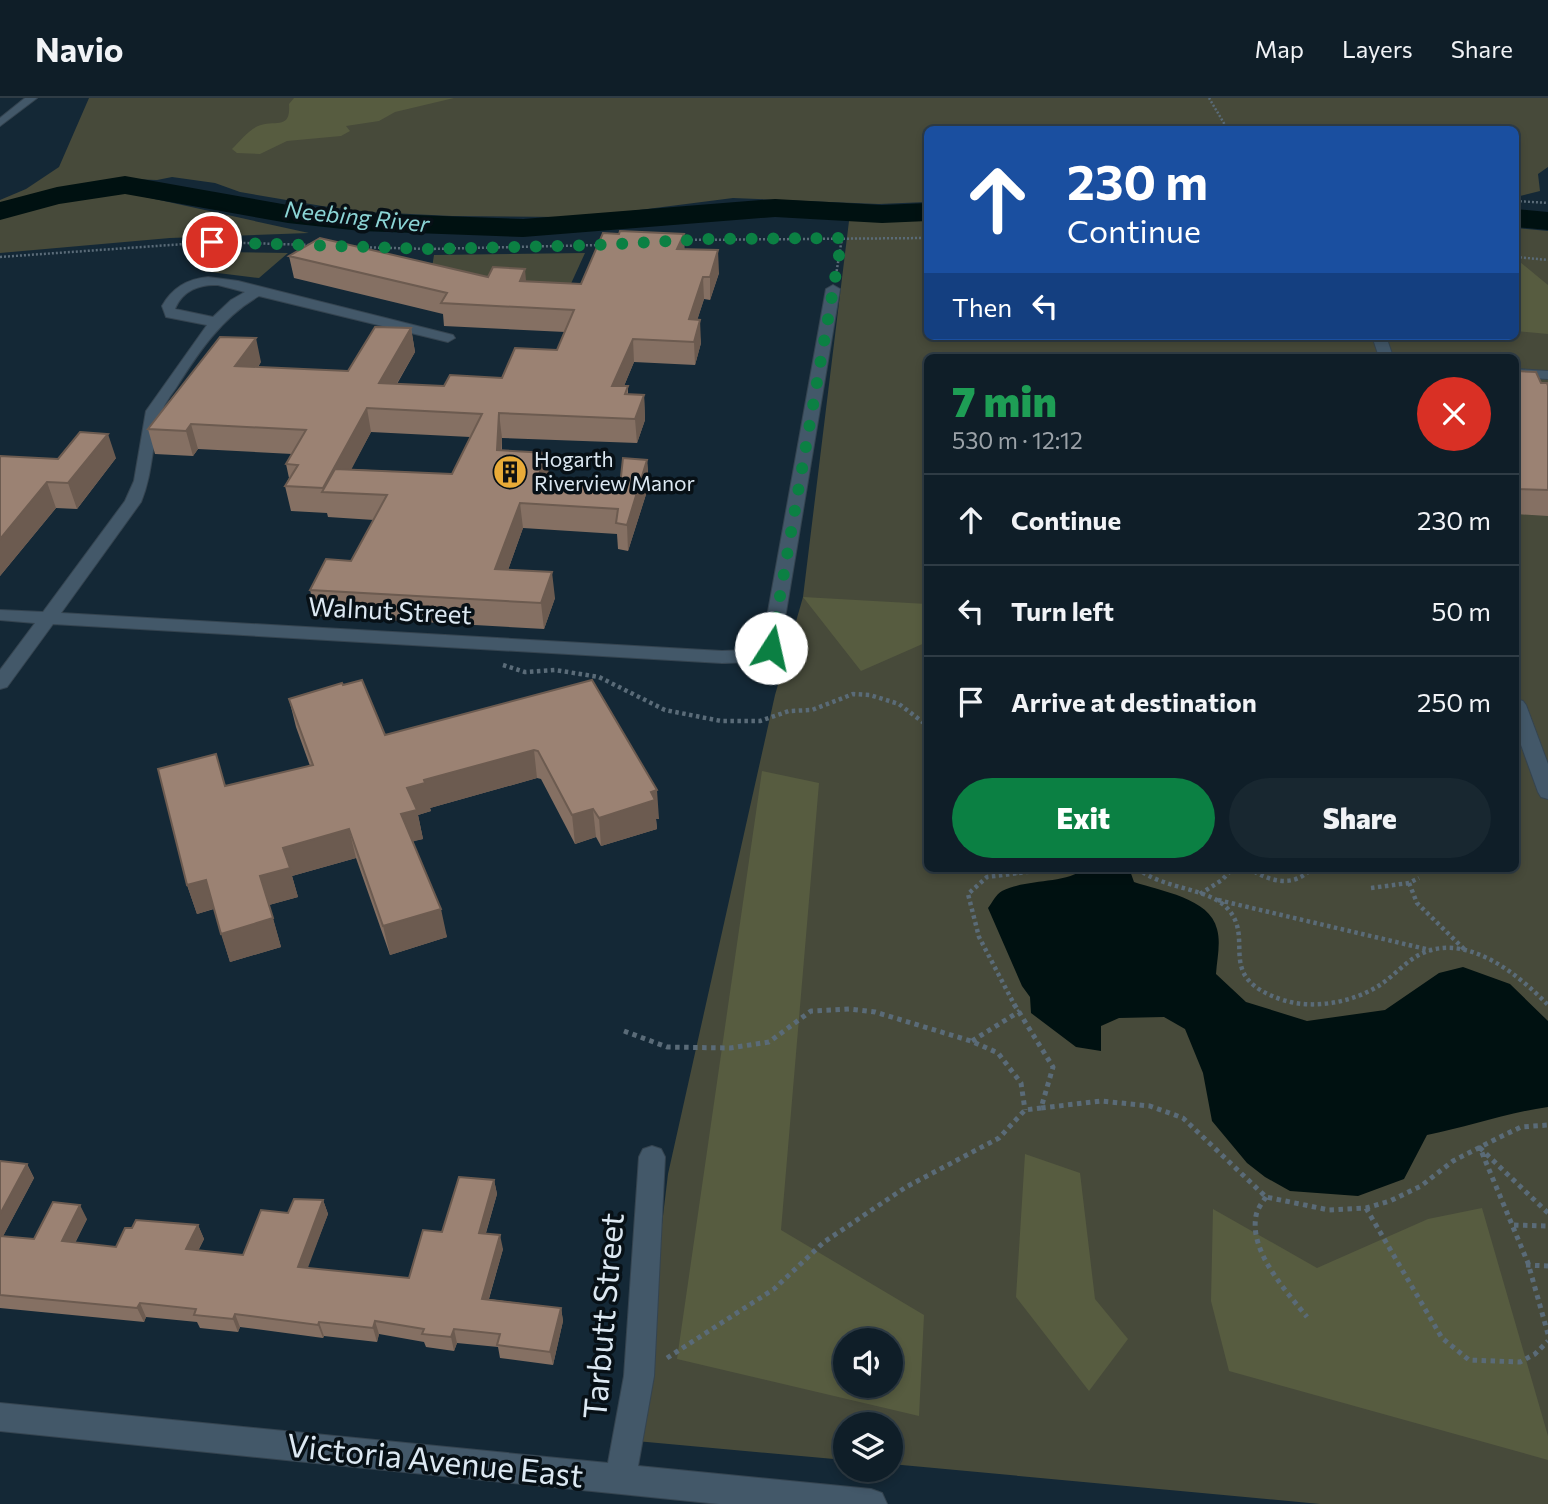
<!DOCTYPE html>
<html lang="en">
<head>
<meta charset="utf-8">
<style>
	body { margin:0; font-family:Commissioner,sans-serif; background:#182730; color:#f1f3f6; height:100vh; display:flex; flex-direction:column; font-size:26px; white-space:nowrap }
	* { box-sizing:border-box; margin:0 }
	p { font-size:23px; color:#9ba2a8 }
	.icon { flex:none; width:38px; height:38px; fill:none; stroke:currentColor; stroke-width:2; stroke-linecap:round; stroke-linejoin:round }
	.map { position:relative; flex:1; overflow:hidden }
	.sheet { position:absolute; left:924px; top:256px; width:595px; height:518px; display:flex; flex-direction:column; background:#0f1e28; border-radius:10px; box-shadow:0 4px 10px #0003,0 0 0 2px #2f3c45 }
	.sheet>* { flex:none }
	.top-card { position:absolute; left:924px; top:28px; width:595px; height:214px; border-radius:10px; box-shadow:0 4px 10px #0003,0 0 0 2px #2f3c45; background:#1a4fa0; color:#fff; overflow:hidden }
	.fabs { position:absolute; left:833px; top:1230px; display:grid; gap:14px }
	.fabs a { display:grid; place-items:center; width:70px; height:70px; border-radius:50%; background:#0f1e28; box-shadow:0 4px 10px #0003,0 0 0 2px #2f3c45; font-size:35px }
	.pin { position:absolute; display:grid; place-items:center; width:60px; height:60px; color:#fff; margin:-30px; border:4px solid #fff; border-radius:50%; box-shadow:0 2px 7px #0007 }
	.me { position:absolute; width:77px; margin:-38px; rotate:10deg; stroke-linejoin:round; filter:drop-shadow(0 0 5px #0008) }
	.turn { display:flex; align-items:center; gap:24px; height:147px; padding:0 28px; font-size:32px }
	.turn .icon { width:91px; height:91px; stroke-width:2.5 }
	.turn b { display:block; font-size:49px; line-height:60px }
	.then { display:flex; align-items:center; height:66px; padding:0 28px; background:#0003; gap:14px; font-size:26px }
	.round { display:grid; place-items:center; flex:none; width:74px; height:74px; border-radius:37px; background:#182730 }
	.overview { display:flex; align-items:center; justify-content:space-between; height:119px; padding:0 28px }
	h1 { font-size:42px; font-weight:800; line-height:52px; color:#1e9e55 }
	.primary-button { display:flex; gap:14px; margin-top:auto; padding:14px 28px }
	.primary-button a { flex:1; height:80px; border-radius:42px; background:#0b8043; color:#fff; font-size:28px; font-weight:800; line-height:80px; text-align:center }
	.primary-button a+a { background:#182730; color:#f1f3f6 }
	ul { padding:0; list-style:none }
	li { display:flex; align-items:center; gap:21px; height:91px; padding:0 28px; border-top:2px solid #2f3c45 }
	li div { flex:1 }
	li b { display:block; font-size:26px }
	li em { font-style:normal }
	header { display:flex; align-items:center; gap:42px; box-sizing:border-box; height:98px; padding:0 35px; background:#0f1e28; border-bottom:2px solid #2f3c45 }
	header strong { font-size:33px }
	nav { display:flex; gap:38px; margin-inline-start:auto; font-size:24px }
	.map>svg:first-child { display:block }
</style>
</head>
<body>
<header>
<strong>Navio</strong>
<nav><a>Map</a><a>Layers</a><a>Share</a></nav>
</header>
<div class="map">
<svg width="1548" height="1406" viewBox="0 0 1548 1406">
	<rect width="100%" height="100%" fill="#142836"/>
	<path fill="#474a3a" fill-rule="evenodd" d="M89,0H1548V69L1538,76L1540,93L1516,99V32H928L927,104L879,106L733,100L616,115L563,119L452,118L369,114L322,108L240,94L215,85L172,79L157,82L129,81L125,87L57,98L0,113V102L26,91L59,69Z
		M122,94H123L309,135L170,140L0,155V118L72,100Z
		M849,123H927L928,238H1516V130L1548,133V1406H1320L891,1366V1326H845V1362L636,1343L668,1076L775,597L803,499ZM928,259H1516V770H928ZM845,1242H891V1288H845Z
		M221,154L288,155L259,180L202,173Z
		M585,155L569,190L430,182L434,157Z"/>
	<path fill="#575c40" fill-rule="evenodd" d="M294,0H454L395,14L379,23L346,28L350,33L341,38L287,43L260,56L237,55L232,51C239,44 249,32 258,28C275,21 291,33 289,6Z
		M1516,164H1520L1548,187V236L1516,233Z
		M803,499L927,506V544L861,573Z
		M762,673L819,685L781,1132L924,1217L919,1318L677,1261ZM845,1242H891V1288H845Z
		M1025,1056L1080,1075L1095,1201L1128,1241L1089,1293L1016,1199Z
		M1482,1110L1548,1338V1362L1229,1273L1211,1203L1213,1111L1317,1170L1428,1121Z"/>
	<path fill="#011" d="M1087,770H1129L1134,784C1160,793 1210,800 1217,831C1221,845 1217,861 1216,876L1246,904L1307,923L1385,912L1439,875L1463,869L1510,886L1548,923V1009C1506,1015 1468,1029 1427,1037L1404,1081L1358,1098L1290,1093L1265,1079L1247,1065L1212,1023L1203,975L1185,931L1164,919L1119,920L1101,928V953L1076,949L1031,915L1030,899L1022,888L988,810C992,805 996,796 1002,793C1029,780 1062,787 1087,770Z"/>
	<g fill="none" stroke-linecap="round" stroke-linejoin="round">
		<path fill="#011" fill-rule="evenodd" d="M125,78L288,107L361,115L523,121L775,101L882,107L928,105V123L882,125L775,119L523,139L361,133L288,125L125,96L59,106L0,122V104L57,89Z
			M1516,111L1548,114V132L1516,129Z"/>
		<g stroke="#354450" stroke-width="2">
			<path id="minor" d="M25,0H37L0,28V20Z
				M208,179L238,183L453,237L455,240L448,244L259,198C222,219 198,255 176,290C171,297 164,306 162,314C151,343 154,373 141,404L61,515L722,553L749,552L762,547L826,191L833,187L840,191L780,550C766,566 741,564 722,565L53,526L7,589L0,591V572L35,525L0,522V512L43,514L125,403L134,383L146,313L207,227L166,219L162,208C172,190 187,181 208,179ZM218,187L245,194L231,202L213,219L175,211C182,193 199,186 218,187Z
				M1372,238H1386L1393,259H1379Z
				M1516,271L1548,273V281L1516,279Z
				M1516,601L1523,603L1526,607L1548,666V701L1541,699L1538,694L1516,633Z
				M652,1048L661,1051L665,1059L654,1278L638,1368L871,1391L882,1395L887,1406H719L0,1333V1305L608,1365L624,1278L639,1059L643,1051Z"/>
		</g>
		<path stroke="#5a6b78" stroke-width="2.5" stroke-dasharray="2 2" stroke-linecap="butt" d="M1209,0L1228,32
			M1516,103L1548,105
			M679,142L928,140
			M354,149L429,151L600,147
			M0,159L213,144L310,147
			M1516,159L1548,162
			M836,177L842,140"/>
		<path stroke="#5a6b78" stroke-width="4.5" stroke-dasharray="3.5 3.5" stroke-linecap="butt" d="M503,567L525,574L555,572L599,579L665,612L721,623H760L789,613L812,612L853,596L870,597L899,606L928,628
			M1009,770L1019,775L987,779L968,796L979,839L1015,908
			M1137,770C1164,792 1208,789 1228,811C1256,843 1213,879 1283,902C1314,912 1354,904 1380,887C1395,877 1407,862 1423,855C1468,835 1519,877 1548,907
			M1248,770C1269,783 1293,791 1312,770
			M1019,775L1059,770
			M1409,785L1417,805L1466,853
			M1371,790L1409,785L1419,780
			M1200,796L1222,782L1233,770
			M1218,802L1430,852"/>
		<path stroke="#5a6b78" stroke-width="5" stroke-dasharray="4.5 4.5" stroke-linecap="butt" d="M1014,906L1053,969L1041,1010L1101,1003L1150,1008L1183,1020L1266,1099L1329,1112L1366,1110L1390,1103L1421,1088L1453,1063L1498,1040L1521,1029L1548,1027
			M624,933L667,949L730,950L769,944L811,913L850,911L875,914L971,943L998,955L1021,985L1025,1012
			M972,943L1020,913
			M1266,1099C1262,1105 1257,1111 1256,1118C1249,1154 1287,1194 1307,1219
			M1366,1110L1442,1240L1469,1262L1520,1264L1535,1256L1548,1243
			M1548,1115L1480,1050L1528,1165L1548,1236
			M1514,1127L1548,1128
			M1526,1167L1548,1168
			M667,1260L774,1191L824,1144L906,1089L999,1040L1025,1012L1041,1010"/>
		<use href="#minor" fill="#435869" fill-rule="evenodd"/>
	</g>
	<path fill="#857063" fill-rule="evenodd" d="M684,151L719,175L710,202L704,201L697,222L701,245L695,267L634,264L624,288H628V296L644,297L645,322L637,345L502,340V352L549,380L548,385L620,388L647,362L649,387L628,453L618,451L617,436L523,430L508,472L555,500L544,531L316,518L310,492L351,463L374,422L328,419L327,415L291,413L285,388L289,380L286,366L292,356L198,351L193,358L155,356L148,331L261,264L258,269L348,273L411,230L415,254L397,286L444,288L502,280L557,252L565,234L444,228L443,216L294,180L289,158L526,183L581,186ZM371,334L470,339L452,376L351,371Z
		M1516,273L1548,288V418L1516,416Z
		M0,358L58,361L116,360L77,411L56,410L0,478Z
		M592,582L659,721H656L657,731L601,748L596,739L575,746L541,681L537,680L430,710L431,713L418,717L423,741L413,743L447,839L390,857L356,760L292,778L298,799L269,807L281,849L230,864L214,811L197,816L187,787L225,688L310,668L296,629L289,601L385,637Z
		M0,1063L27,1066L34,1080L3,1138L34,1141L87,1121L75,1145L116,1149L132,1130L198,1127L204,1141L198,1153L243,1157L288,1115L323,1102L328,1116L307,1170L409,1180L442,1134L494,1082L497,1096L486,1135L503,1151L489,1201L561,1210L563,1223L553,1267L500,1260L498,1249L457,1245L454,1253L426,1249L424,1244L379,1236L377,1244L324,1238L323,1240L240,1229L238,1234L200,1230L197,1224L146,1219L144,1224L0,1210Z"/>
	<path fill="#6c5b50" d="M684,136L685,158L677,151Z
		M718,152L719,175L710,202V179Z
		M525,171L527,194L520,183Z
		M703,179L704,201L690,245L689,221Z
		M700,222L701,245L695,267L694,244Z
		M411,230L415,254L383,309L379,285Z
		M256,240L261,264L241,292L235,268Z
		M633,241L634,264L614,312L612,288Z
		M644,297L645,322L637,345L635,321Z
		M367,310L371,334L339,395L324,394L323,390Z
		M499,315L502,340L500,377L497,352Z
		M191,326L198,351L193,358L186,333Z
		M108,336L116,360L77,411L68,385Z
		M547,355L549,380L540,406L536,384Z
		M647,362L649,387L628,453L627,427Z
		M47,384L56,410L0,478V441Z
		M520,405L523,430L499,497L495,471Z
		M552,474L555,500L544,531L541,505Z
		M534,652L537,680L430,710L431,713L418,717L423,741L407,745L401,716L407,690L424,682Z
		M657,692L659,721H656L657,731L601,748L599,720L651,694Z
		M593,711L596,739L575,746L572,717Z
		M349,731L356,760L292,778L298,799L269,807L260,778L283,750Z
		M206,782L216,810L197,816L187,787Z
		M441,811L447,839L390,857L383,828Z
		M273,820L281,849L230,864L221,836Z
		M27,1066L34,1080L0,1144V1116Z
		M494,1082L497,1096L482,1148L479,1135Z
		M323,1102L328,1116L303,1183L298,1169Z
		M80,1107L87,1121L69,1157L62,1143Z
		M198,1127L204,1141L192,1165L186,1151Z
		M500,1137L503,1151L485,1214L482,1201Z
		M140,1205L146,1219L144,1224L137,1210Z
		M561,1210L563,1223L553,1267L550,1254Z
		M235,1216L240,1229L238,1234L233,1221Z
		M375,1223L379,1236L377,1244L373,1230Z
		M319,1224L324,1238L323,1240L318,1227Z
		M454,1231L457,1245L454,1253L451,1239Z"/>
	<path fill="#9b8273" stroke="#6c5b50" stroke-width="2" d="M620,133L684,136L677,151L718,152L710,179H703L689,221L700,222L694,244L633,241L612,288H628L625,296L644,297L635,321L499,315L497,352L547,355L536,384L620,388L623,360L647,362L627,427L616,425L618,411L520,405L495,471L552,474L541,505L310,492L326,461L351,463L387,397L322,394L335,371L452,376L482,316L367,310L323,390L285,388L298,367L286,366L306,332L191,326L186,333L148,331L220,239L256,240L235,268L348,273L375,229L411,230L379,285L444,288L450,277L502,280L515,250L557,252L574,212L441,205L447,195L289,158L320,140L488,179L493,169L525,171L520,183L581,186L603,135L619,136Z
		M1516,273L1536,274L1541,285H1547L1548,288V392L1516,391Z
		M80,334L108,336L68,385L47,384L0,441V358L58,361Z
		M362,582L385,637L592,582L657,692L651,694L655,702L599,720L593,711L572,717L538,653L534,652L424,682L425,685L407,690L417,712L401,716L441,811L383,828L349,731L283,750L290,770L260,778L273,820L221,836L206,782L187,787L158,671L216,656L225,688L313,667L289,601L342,585L343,587Z
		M0,1063L27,1066L0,1116Z
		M459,1079L494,1082L479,1135L500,1137L482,1201L561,1210L550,1254L497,1247L500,1236L454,1231L451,1239L422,1236L424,1231L375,1223L373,1230L319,1224L318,1227L235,1216L233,1221L194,1217L196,1211L140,1205L137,1210L0,1197V1138L34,1141L53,1104L80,1107L62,1143L116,1149L125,1130H132L136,1122L198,1127L186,1151L243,1157L261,1112L288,1115L294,1101L323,1102L298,1169L409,1180L423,1132L442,1134Z"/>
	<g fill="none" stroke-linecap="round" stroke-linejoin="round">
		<path stroke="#0b8043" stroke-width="12" stroke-dasharray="0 21.6" d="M212,144L429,151L598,147L708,141L842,140L771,550"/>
	</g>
	<defs>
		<g id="building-disc" transform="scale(1.75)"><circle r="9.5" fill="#e9ab38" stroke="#071016"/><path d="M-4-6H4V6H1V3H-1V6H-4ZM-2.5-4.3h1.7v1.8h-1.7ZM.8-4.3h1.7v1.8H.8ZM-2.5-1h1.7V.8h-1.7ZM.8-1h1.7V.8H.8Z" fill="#111"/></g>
	</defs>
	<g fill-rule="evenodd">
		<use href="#building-disc" x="510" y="374"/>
	</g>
	<g text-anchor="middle" stroke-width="7" stroke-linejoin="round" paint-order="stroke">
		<g font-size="21" fill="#dce8f2" stroke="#071016" text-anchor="start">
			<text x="534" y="369">Hogarth<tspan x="534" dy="24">Riverview Manor</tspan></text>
		</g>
		<g font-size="23" font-style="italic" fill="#8bd4d5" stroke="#071016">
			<text transform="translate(357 119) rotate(6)" y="8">Neebing River</text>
		</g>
		<g font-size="26" fill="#dce8f2" stroke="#071016">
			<text transform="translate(390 513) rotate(3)" y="9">Walnut Street</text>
		</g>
		<g font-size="32" fill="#dce8f2" stroke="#071016">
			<text transform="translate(604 1218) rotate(-85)" y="11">Tarbutt Street</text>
			<text transform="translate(435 1363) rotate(6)" y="11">Victoria Avenue East</text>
		</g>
	</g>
</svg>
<div class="fabs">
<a><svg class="icon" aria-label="sound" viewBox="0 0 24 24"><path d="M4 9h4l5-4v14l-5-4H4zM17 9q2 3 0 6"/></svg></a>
<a><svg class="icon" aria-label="layers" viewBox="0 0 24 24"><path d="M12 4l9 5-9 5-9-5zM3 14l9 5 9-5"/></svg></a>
</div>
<div class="pin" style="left:212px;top:144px;background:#d93025"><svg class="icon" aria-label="arrive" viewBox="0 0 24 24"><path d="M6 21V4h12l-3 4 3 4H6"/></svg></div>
<svg class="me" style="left:771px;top:550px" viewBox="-20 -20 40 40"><circle r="19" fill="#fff"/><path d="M0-13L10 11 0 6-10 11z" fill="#0b8043"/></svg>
<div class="top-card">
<div class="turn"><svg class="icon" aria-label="ahead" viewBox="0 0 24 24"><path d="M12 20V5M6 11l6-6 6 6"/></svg><div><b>230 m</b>Continue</div></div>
<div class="then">Then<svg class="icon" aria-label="left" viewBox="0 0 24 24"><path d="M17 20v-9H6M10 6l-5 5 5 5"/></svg></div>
</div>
<section class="sheet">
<div class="overview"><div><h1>7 min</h1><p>530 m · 12:12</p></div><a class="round" style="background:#d93025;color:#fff"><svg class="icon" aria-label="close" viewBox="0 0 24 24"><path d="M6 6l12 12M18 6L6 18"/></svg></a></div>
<ul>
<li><svg class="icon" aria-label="ahead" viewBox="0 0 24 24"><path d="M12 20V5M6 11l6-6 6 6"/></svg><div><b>Continue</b></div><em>230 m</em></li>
<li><svg class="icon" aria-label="left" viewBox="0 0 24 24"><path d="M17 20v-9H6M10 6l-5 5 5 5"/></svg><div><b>Turn left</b></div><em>50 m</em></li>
<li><svg class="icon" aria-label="arrive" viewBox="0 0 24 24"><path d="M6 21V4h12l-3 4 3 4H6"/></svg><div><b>Arrive at destination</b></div><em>250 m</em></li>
</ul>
<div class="primary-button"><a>Exit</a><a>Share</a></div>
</section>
</div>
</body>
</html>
